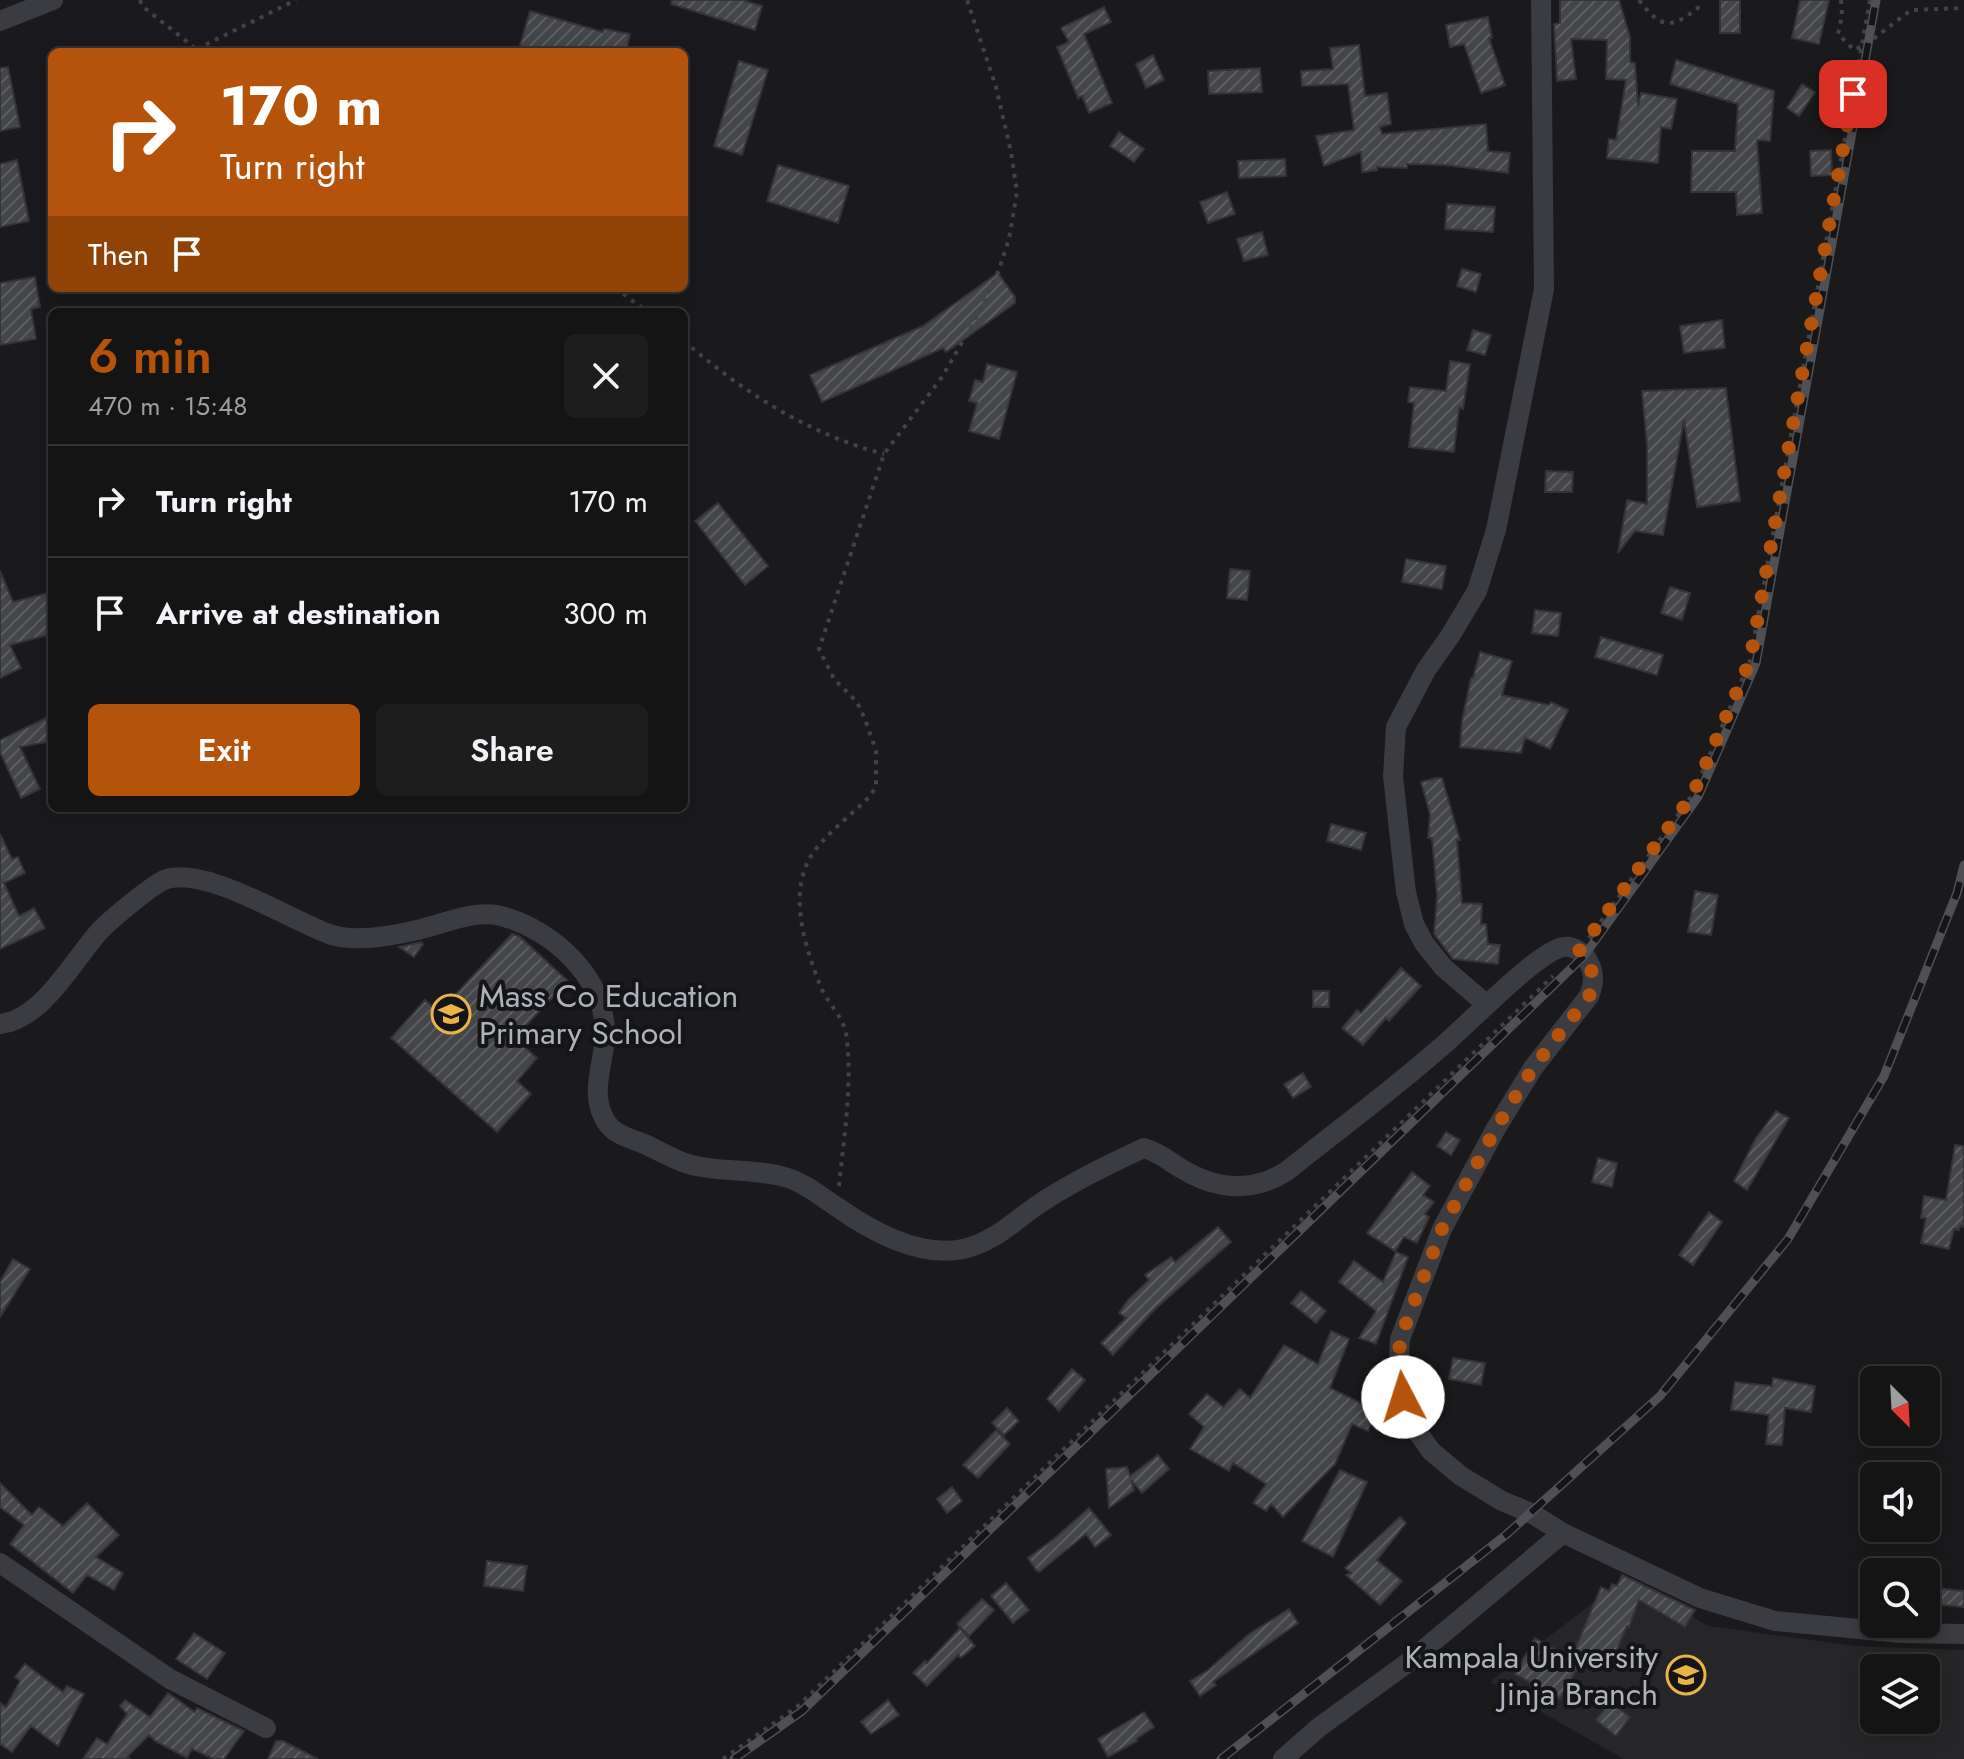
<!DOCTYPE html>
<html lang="en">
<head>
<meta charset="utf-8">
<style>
	body { margin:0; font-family:Jost,sans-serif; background:#1d1d1e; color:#f1f3f6; height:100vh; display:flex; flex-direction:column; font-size:30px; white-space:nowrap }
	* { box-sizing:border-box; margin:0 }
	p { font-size:26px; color:#9d9ea0 }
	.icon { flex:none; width:44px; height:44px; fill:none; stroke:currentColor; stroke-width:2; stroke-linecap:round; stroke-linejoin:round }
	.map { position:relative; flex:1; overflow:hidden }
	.sheet { position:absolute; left:48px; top:308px; width:640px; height:504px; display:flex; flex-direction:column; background:#141415; border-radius:12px; box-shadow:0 4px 20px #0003,0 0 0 2px #333334 }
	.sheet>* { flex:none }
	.banner { position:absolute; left:48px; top:48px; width:640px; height:244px; border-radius:12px; box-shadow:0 4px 20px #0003,0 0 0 2px #333334; background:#b45309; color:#fff; overflow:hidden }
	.needle { width:52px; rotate:156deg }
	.controls { position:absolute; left:1860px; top:1366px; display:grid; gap:16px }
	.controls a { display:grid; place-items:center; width:80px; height:80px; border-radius:12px; background:#141415; box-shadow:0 4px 20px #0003,0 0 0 2px #333334; font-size:40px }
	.pin { position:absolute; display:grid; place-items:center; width:68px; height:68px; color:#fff; margin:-34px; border-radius:16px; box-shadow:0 4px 12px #0006 }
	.me { position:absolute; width:88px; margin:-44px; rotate:355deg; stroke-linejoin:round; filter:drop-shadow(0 0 6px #0008) }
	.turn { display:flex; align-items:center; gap:28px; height:168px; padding:0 40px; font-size:36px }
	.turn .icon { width:104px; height:104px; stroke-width:2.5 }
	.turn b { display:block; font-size:56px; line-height:68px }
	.then { display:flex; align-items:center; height:76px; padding:0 40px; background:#0003; gap:16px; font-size:30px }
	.round { display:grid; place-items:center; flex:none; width:84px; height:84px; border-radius:12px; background:#1d1d1e }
	.head { display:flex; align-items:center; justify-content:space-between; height:136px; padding:0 40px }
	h1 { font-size:48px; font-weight:600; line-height:60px; color:#b45309 }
	.primary-button { display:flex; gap:16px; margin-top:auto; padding:16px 40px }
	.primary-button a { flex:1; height:92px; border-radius:12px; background:#b45309; color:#fff; font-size:32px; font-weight:600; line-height:92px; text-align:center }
	.primary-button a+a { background:#1d1d1e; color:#f1f3f6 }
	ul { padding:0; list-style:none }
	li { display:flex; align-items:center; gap:24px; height:112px; padding:0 40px; border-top:2px solid #333334 }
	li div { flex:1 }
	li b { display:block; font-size:30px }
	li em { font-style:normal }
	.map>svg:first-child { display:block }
</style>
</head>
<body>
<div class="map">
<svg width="1964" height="1759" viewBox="0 0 1964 1759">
	<defs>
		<pattern id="building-hatch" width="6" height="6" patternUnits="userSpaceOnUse" patternTransform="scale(2)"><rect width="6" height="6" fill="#444549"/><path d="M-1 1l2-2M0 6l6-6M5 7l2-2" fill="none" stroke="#5c5d61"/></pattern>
	</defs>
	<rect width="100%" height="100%" fill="#1a1a1c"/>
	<path fill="#262629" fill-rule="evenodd" d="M1625,1578L1708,1626L1855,1646L1964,1650V1759H1623L1490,1682ZM1874,1668H1926V1720H1874Z"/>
	<path fill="url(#building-hatch)" stroke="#343438" stroke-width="2" d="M672,0H742L762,6L755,30L671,4Z
		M1560,0H1619L1630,37V62L1635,63L1638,106L1641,93L1677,99L1671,129L1661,127L1658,163L1607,158L1609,139L1616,140L1626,80L1606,79L1607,40L1571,39L1576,79L1557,81L1554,24L1560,23Z
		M1720,0H1740V33H1720Z
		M1800,0H1829L1819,44L1792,38Z
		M1104,7L1111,22L1084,34L1112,103L1089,113L1082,96L1078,98L1057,47L1069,42L1061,28Z
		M530,11L603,32L604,29L630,34L626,52H518Z
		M1488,17L1492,38H1489L1505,85L1481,93L1464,44L1450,47L1446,25Z
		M1359,45L1365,96L1387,93L1391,124L1380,127L1382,134L1486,124L1488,151L1510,153L1508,173L1445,165L1407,164V168L1377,167V170L1362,172L1361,152L1324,166L1316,136L1354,130L1348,84L1302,86L1301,71L1333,69L1330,48Z
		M1153,55L1164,80L1146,88L1136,64Z
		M1676,60L1774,91L1770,141L1757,140L1762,213L1737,215L1736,192H1691L1692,151H1735L1738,104L1670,84Z
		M739,61L768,70L742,155L714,146Z
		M8,67L20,127L0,131V68Z
		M1260,68L1262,92L1209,94L1208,71Z
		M1802,84L1815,92L1799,116L1787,108Z
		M1119,132L1144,149L1134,162L1110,146Z
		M1831,150L1832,175L1811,176L1810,151Z
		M1285,159L1286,176L1239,178L1238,161Z
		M17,160L29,221L0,227V164Z
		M778,165L849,186L838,223L767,201Z
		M1227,192L1235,214L1208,223L1200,202Z
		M1447,204L1495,207L1493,232L1445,229Z
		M1262,232L1268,255L1244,261L1237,239Z
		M1462,269L1481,274L1476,292L1457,286Z
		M998,273L1015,297V303L946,352L943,348L822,402L810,375L923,326Z
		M35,277L40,307L31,309L36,339L0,345V283Z
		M1722,320L1725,348L1684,353L1680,326Z
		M1473,330L1491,335L1485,355L1467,350Z
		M1450,361L1470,364L1463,409L1459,408L1454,452L1409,447L1414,403L1408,402L1410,387L1446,391Z
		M987,364L1017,372L999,439L969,431L977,403L969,401L975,380L983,382Z
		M1726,388L1740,501L1697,507L1684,420L1663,535L1635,531L1618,553L1627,500L1647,504V445L1642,391Z
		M1546,471L1573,472L1572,492H1545Z
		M718,503L768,566L745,585L695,521Z
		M1406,559L1446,566L1442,589L1402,582Z
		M1230,569L1250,571L1247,600L1227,598Z
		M0,571L13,602L52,592V634L10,645L21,668L0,678Z
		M1670,587L1690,593L1682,620L1661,613Z
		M1535,610L1561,613L1558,636L1532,633Z
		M1601,637L1663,655L1657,675L1595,657Z
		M1480,652L1512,661L1502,695L1549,705L1551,702L1568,710L1550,749L1525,738L1521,753L1460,747L1462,721L1471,678H1473Z
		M52,715V741L20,747L40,789L21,798L0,752V740Z
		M1436,778H1442L1460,840H1457L1462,903L1482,904L1481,924H1486L1488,944L1500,945L1498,964L1453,959L1434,934L1437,896L1432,838H1428L1430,814L1421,782Z
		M1331,824L1366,833L1361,850L1327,841Z
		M0,834L12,859L18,857L25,873L4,883L19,916L34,908L45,928L0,949Z
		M1695,891L1718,895L1711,935L1688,932Z
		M512,934L519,936L568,981L514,1038L537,1058L517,1081L531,1094L497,1132L391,1038L425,1000L439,1012Z
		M421,942L423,944L414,957L399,947Z
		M1401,968L1421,986L1389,1021L1386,1018L1363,1045L1342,1028L1357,1010L1361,1013Z
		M1313,991H1329V1007H1313Z
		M1303,1073L1311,1087L1293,1098L1284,1084Z
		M1776,1111L1789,1118L1747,1190L1734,1181L1756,1138Z
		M1446,1132L1460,1140L1451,1155L1437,1146Z
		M1955,1145L1964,1146V1227L1960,1226L1959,1230L1954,1229L1949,1249L1921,1243L1926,1218H1921L1924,1196L1946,1200Z
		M1598,1158L1617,1163L1612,1187L1592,1182Z
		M1412,1172L1430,1186L1423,1195L1434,1202L1425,1214L1429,1217L1417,1243L1404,1237L1395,1251L1367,1233Z
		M1709,1212L1722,1222L1693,1265L1679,1255Z
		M1218,1227L1231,1242L1154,1310L1113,1355L1101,1343L1126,1318L1119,1313L1128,1300L1149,1280L1145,1275L1171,1257L1175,1262Z
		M1396,1252L1408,1257L1376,1344L1359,1338L1376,1311L1339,1282L1354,1261L1383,1282Z
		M13,1259L30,1269L0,1317V1282Z
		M1301,1291L1326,1311L1316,1323L1291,1303Z
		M1331,1331L1349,1339L1330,1388L1377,1411L1368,1431L1352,1424L1335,1464L1283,1517L1271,1504L1266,1511L1253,1503L1266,1484L1233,1463L1229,1471L1190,1449L1204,1427L1189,1414L1207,1394L1223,1407L1240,1389L1250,1398L1284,1345L1318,1364Z
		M1453,1358L1485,1363L1481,1385L1449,1379Z
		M1072,1369L1085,1380L1059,1411L1047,1399Z
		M1773,1378L1815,1386L1811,1412L1785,1408L1782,1445L1766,1444L1769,1415L1731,1410L1735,1382L1772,1386Z
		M1007,1408L1019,1421L1004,1435L992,1423Z
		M996,1430L1010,1444L978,1478L963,1465Z
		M1158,1455L1169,1469L1142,1493L1131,1480L1134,1490L1109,1508L1106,1469L1127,1467L1130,1476Z
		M1340,1470L1367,1482L1333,1557L1302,1541Z
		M0,1483L32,1515L39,1507L63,1526L87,1503L119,1535L96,1557L123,1573L114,1590L87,1575L73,1593L10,1544L24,1525L0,1507Z
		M952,1487L962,1501L947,1513L937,1499Z
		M1089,1508L1111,1535L1095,1547L1086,1534L1039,1572L1036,1570L1028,1558L1055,1538Z
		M1400,1517L1406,1523L1377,1560L1402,1581L1380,1605L1346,1575L1351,1573L1345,1568Z
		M487,1561L527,1566L523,1591L484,1586Z
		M1622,1575L1695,1610L1685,1627L1639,1600L1629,1627L1627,1626L1609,1668L1573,1654L1601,1587L1609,1591L1612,1584L1617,1586Z
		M1006,1583L1029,1610L1013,1623L991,1596Z
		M1934,1588L1964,1591V1607L1932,1604Z
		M982,1599L994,1610L969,1636L957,1624Z
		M1289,1609L1298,1623L1213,1682L1216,1685L1200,1696L1190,1681L1207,1671L1249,1634Z
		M960,1628L975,1646L961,1658L958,1655L927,1686L913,1673L925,1661L927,1663Z
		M194,1633L225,1653L207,1679L176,1659Z
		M1535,1638L1580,1663L1560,1699L1515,1674Z
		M25,1664L63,1692L67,1686L84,1694L58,1746L31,1726L12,1752L0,1744V1703L6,1707L20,1681L15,1677Z
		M168,1693L195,1712L197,1708L244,1731L224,1759H214L192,1749L187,1758L155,1741L149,1735L127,1757L130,1759H83L97,1738L107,1744L127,1714L120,1706L125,1700L150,1717Z
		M888,1700L899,1715L871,1734L861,1722Z
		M1610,1702L1630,1717L1616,1736L1596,1720Z
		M1144,1712L1154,1727L1136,1739L1137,1741L1108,1757L1098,1739Z
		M276,1741H283L318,1759H268Z"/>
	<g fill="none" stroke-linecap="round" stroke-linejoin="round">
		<path stroke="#414348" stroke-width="4" stroke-dasharray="4 6" stroke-linecap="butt" d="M140,0L142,6L200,52
			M1639,0C1661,29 1671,29 1698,8L1697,0
			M1841,0L1842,15L1838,34L1854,50L1868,43L1911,10L1964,8
			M197,49L296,0
			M615,288L648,312
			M684,341C743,392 808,434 884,454
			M1589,938L1693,794L1750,661L1870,0
			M839,1186C844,1136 853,1083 846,1033C843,1017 826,1001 820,985C805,947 788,894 811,856C826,833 852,815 871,795L876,786V751L865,719L857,702L834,679L819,649L884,454L942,377L979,313L999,270L1009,239L1017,192L1011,152L996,87L967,0
			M723,1759L798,1706L1553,976"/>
		<path stroke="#3b3c41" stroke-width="20" d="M0,21L53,0
			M1487,1005L1443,967L1424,943L1414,924L1406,892L1393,776L1396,727L1426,670L1450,636L1477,591L1496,530L1544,289L1541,0
			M0,1024C41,1020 72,963 97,934C107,922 151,886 164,880C204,864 291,921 332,935C357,942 392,936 417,930C444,924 474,909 501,916C554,930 608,980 605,1038C603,1064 591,1091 603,1116C611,1134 626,1137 642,1143C658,1150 672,1159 688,1164C719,1173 756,1168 788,1178C807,1184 821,1197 837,1207C871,1231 920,1258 963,1249C995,1242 1016,1219 1042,1202C1074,1181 1109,1164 1144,1148C1163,1154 1166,1160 1182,1169C1217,1190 1252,1193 1287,1171C1338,1130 1391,1091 1440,1048C1466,1027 1535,953 1563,947C1573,945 1584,953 1588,961C1595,973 1594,985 1589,996L1533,1068L1495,1130L1442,1229L1400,1339L1398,1378L1407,1417L1431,1451L1461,1476L1502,1501L1531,1513L1563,1533L1700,1598L1775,1621L1901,1633L1964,1634
			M0,1563L170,1679L266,1728
			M1283,1759L1318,1728L1410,1661L1563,1533"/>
		<g stroke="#4f5056" stroke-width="9">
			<path id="rail" d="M734,1759L802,1711L1584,956L1698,797L1756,663L1876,0
				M1221,1759L1507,1534L1660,1396L1788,1239L1884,1076L1957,893L1964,865"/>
		</g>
		<use href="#rail" stroke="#151517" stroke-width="6" stroke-dasharray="18" stroke-linecap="butt"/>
	</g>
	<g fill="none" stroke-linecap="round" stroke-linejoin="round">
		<path stroke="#b45309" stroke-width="14" stroke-dasharray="0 25.2" d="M1403,1397L1398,1378L1400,1339L1442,1229L1495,1130L1533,1068L1589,996L1593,988V977L1589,962L1579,951L1693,794L1750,661L1853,94"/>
	</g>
	<defs>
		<g id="school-ring" transform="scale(2)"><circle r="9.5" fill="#151517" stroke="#eab445" stroke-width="1.5"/><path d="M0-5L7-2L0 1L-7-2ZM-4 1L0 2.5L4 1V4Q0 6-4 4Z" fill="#eab445"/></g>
		<g id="university-ring" transform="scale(2)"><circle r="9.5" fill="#151517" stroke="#eab445" stroke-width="1.5"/><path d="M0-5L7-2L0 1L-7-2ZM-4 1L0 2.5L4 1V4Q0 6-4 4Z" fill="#eab445"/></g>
	</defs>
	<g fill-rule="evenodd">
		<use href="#school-ring" x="451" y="1014"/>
		<use href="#university-ring" x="1686" y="1675"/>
	</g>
	<g text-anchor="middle" stroke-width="8" stroke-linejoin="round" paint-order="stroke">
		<g font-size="32" fill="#adb2bb" stroke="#151517" text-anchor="start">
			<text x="479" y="1007">Mass Co Education<tspan x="479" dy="37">Primary School</tspan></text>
			<text x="1658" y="1668" text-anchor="end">Kampala University<tspan x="1658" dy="37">Jinja Branch</tspan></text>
		</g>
	</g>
</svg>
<div class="controls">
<a><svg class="needle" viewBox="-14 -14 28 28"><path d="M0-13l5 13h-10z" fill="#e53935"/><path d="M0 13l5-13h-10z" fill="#9d9ea0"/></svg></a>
<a><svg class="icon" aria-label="sound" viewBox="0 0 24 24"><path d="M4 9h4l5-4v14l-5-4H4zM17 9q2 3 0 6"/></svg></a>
<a><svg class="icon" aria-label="search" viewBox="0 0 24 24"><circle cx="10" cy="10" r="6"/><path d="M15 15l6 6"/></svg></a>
<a><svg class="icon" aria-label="layers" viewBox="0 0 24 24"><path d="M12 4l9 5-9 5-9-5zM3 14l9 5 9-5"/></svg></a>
</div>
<div class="pin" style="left:1853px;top:94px;background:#d93025"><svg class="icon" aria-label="arrive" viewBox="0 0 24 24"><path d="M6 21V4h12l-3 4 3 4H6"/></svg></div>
<svg class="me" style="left:1403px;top:1397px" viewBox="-20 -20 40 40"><circle r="19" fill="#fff"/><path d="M0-13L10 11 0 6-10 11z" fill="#b45309"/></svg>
<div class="banner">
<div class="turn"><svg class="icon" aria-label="right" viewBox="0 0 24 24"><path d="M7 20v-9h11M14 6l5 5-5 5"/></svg><div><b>170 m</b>Turn right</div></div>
<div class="then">Then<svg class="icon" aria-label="arrive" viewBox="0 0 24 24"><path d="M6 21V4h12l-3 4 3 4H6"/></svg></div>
</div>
<section class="sheet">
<div class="head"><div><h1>6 min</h1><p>470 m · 15:48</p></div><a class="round"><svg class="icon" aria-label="close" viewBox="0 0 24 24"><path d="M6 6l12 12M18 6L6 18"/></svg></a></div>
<ul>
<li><svg class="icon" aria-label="right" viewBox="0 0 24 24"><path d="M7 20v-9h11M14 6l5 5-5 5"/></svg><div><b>Turn right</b></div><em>170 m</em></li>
<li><svg class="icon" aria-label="arrive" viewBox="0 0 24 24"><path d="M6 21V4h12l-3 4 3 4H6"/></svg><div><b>Arrive at destination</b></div><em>300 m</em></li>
</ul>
<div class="primary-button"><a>Exit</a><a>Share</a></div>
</section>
</div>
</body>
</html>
